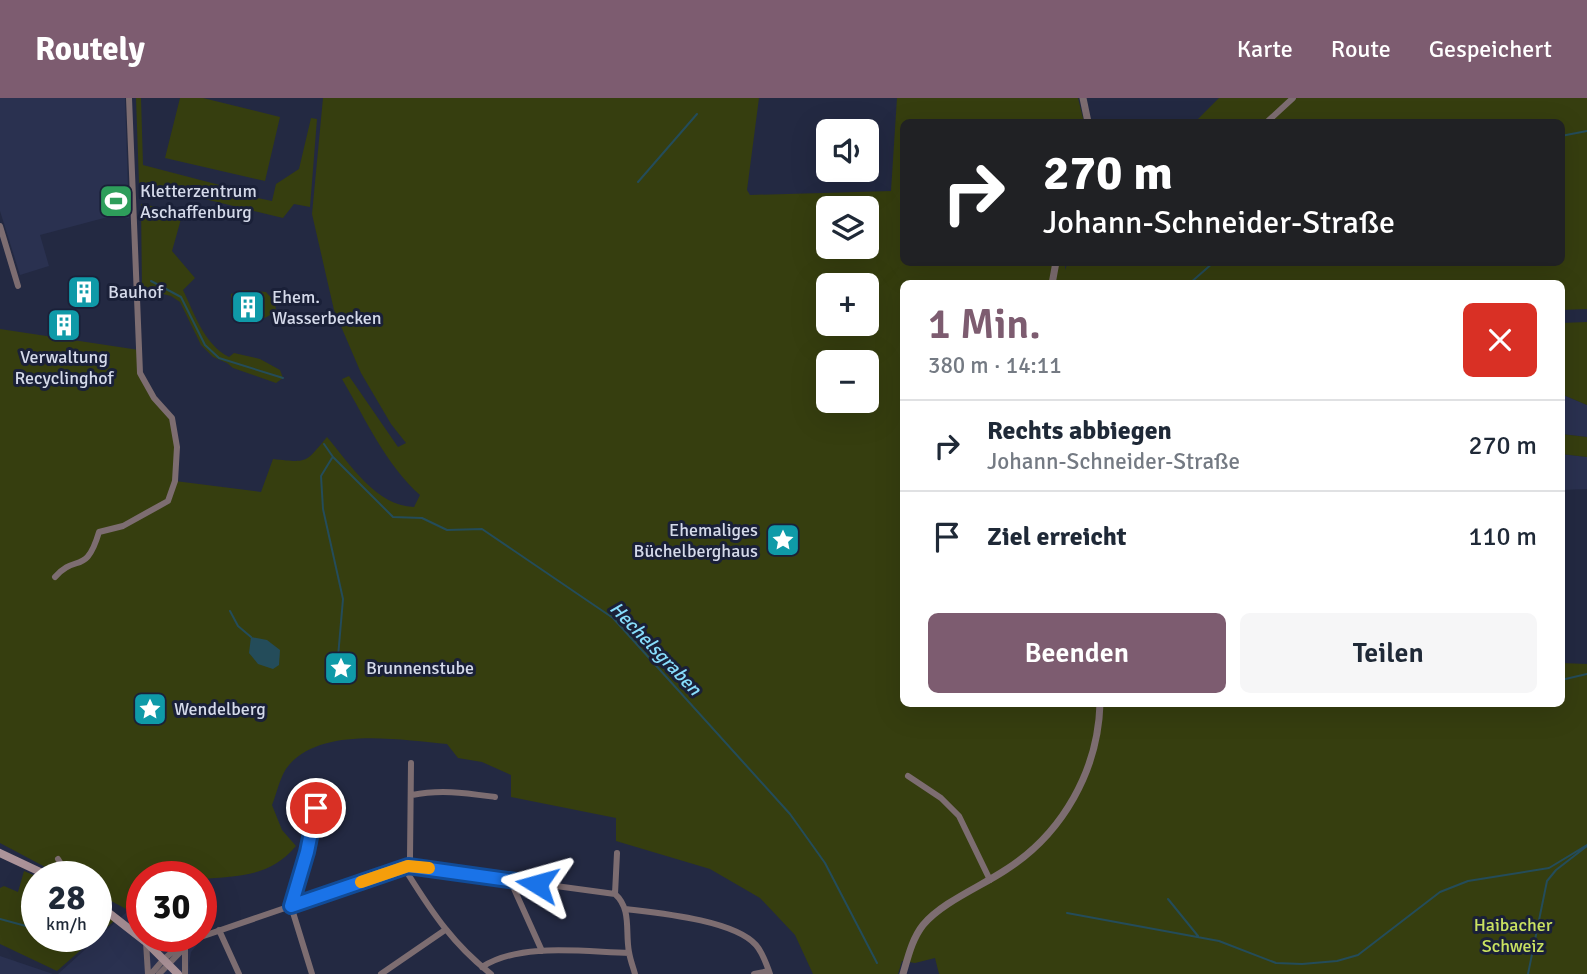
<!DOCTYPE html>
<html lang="de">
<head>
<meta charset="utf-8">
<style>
	body { margin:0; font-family:Signika,sans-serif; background:#f6f6f7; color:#1f2937; height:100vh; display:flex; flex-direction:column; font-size:26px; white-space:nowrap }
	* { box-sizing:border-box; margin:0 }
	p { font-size:23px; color:#747a83 }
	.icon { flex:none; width:38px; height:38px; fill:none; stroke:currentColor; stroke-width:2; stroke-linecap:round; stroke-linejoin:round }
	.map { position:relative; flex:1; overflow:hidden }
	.sheet { position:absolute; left:900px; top:182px; width:665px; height:427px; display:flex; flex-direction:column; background:#fff; border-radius:10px; box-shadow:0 7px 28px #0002 }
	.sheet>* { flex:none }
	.banner { position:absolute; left:900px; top:21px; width:665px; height:147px; border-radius:10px; box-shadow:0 7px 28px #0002; background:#202124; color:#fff; overflow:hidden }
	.controls { position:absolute; left:816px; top:21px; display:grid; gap:14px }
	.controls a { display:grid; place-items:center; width:63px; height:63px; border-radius:10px; background:#fff; box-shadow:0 7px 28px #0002; font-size:35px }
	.speed { position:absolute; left:21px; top:763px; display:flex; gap:14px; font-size:35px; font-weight:700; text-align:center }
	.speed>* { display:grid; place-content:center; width:91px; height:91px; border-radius:50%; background:#fff; box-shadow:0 7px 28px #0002; line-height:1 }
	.speed small { font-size:18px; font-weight:400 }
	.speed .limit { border:10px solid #d22; background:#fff; color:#111 }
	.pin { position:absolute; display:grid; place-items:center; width:60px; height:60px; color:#fff; margin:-30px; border:4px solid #fff; border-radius:50%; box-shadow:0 2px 7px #0007 }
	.me { position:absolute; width:77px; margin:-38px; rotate:278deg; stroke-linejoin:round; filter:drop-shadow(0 0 5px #0008) }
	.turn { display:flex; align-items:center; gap:24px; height:147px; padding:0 28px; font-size:32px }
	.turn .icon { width:91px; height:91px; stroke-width:2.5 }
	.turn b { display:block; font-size:49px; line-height:60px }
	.round { display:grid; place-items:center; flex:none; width:74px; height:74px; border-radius:10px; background:#f6f6f7 }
	.headline { display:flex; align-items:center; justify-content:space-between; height:119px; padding:0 28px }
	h1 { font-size:42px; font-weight:600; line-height:52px; color:#7d5c70 }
	.action { display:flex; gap:14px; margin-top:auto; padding:14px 28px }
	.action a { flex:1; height:80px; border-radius:10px; background:#7d5c70; color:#fff; font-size:28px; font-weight:600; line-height:80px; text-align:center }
	.action a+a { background:#f6f6f7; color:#1f2937 }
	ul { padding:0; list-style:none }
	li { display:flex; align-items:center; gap:21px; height:91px; padding:0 28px; border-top:2px solid #e0e1e3 }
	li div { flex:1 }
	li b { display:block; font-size:26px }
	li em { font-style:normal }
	header { display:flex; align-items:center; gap:42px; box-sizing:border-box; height:98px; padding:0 35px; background:#7d5c70; color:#fff }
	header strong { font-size:33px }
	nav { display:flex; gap:38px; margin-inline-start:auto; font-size:24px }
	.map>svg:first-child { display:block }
</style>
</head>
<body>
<header>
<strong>Routely</strong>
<nav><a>Karte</a><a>Route</a><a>Gespeichert</a></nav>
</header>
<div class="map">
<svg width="1587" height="876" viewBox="0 0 1587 876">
	<rect width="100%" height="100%" fill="#232942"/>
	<path fill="#2a3150" d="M0,0H125L129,120H104L40,137L49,168L20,177L0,113Z
		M1561,296L1587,307V339L1561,336Z
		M1561,356L1587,359V391L1561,392Z
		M142,805V838H194L196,848L191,854L189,867L190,876H58L129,812Z
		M0,858L53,876H0Z"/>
	<path fill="#363e0f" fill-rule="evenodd" d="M136,0H141L143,67L231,90L230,94L272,103L276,86L299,71L311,20L317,21L310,109L294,106L283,120L139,85Z
		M180,0H203L280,19L265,83L165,60Z
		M323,0H759L747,92L750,97L891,93L897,0H1078L1084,24H903V164H1065V172L1068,164H1561V24H1195L1219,0H1587V211L1561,212V186H903V606H1561V565L1587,566V876H939L935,860L915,865L902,863L898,876H813L795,837L760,800L710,771L616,743V720L511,699V677L482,664L458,660L447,646C400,642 323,628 289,667C280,677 277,695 272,707L282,732L296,748C270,779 239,778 201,781V779H142V805L128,812L96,795V779H64L0,745V231L139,252L140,275L154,300L172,320L177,349L175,383L261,394L273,361C309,365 305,365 327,339C350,366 376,408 414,409L420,397C386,367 365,320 342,281L349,278L398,349L406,345L391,326L361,275L334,212L312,116ZM828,110H866V149H828ZM828,187H866V226H828ZM828,264H866V303H828Z
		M141,106L183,114L172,153L195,180L183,192C195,217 204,246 229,259L234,255L260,261L280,272L283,280L276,285L233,270L227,265L213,259L201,247L180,204L171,198L142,191Z
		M244,192L266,194L275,204L276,212C262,226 248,224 231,215V196Z
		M1587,224V307L1561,296V225Z
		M1561,336L1587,339V359L1561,356Z
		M24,773L38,779L37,838H96V811L114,823L57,873L0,846V790L4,788L18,794Z"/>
	<path fill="#244c5a" d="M251,539L267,542L280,552L279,567L273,571L258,566L249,555Z"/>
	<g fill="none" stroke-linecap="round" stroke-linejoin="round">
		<path stroke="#244c5a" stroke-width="2" d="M1561,38L1587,33
			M638,84L697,16
			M151,183L181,199L205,247L219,260L283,280
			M1189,186L1214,164
			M324,346L333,359L393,419L422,420L447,432L482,431L613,520L790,716L825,765L877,865
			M332,360L321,378L323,411L343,501L338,559L341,569
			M230,513L238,528L251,539
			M1561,582L1587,576
			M1168,801L1198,838
			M1067,815L1219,843L1276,865L1302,866L1337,863L1358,857L1440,794L1468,783L1549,770L1587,747
			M0,821L37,831
			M1528,876L1547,783L1556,772L1587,748"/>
		<path stroke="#7d6d71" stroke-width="6" d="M1267,24L1293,0
			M0,128L18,188
			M55,479C76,455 86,478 99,434L123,428L168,403L175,383L177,349L172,320L154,300L140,275L129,0
			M411,665L410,759L408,776C433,816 454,847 491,876
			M908,678L941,700L959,718L990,782
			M412,697C441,691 466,695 495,699
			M617,755L615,796C632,811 625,834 629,854C630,861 633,869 635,876
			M58,761L69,779
			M510,782L542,853
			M626,811C659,815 734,822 756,847C763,855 766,865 770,876
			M219,832L239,876
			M482,869C520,844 585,854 629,855
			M148,876L146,844L160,847L181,846
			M151,876L164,861L183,845L408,768L615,796
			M159,876L191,843
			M185,876V850
			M312,876L291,808L307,754L316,711
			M381,876L445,832
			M754,876L769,873"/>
		<path stroke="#7d6d71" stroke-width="7" d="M1083,0L1088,24
			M1052,186L1056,164
			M903,876C908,859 912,841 923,827C942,804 982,788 1007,771C1063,735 1098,672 1100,606"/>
		<path stroke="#ac9399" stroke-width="8" d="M0,755L51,779
			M96,805L146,844L178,876"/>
	</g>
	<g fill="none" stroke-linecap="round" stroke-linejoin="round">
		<g stroke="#114b97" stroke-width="18">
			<path id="route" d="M316,710L307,754L291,808L408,768L537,786"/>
		</g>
		<use href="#route" stroke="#1a73e8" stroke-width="12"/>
		<path stroke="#f59e0b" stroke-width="12" d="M361,784L408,768L429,770"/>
	</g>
	<defs>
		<g id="stadium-square" transform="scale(1.75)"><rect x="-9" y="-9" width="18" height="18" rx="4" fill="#2e9e5b" stroke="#1a2038"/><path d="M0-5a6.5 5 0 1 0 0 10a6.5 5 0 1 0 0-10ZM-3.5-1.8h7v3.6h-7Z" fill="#fff"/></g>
		<g id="building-square" transform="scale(1.75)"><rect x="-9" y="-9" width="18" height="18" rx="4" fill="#0f9aa8" stroke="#1a2038"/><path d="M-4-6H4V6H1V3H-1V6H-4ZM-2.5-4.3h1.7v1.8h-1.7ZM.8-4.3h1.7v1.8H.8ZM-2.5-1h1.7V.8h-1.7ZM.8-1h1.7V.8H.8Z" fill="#fff"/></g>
		<g id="sight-square" transform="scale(1.75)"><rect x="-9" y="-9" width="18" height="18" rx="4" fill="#0f9aa8" stroke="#1a2038"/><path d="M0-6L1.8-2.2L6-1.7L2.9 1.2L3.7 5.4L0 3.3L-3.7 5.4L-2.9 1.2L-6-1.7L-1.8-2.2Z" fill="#fff"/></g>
	</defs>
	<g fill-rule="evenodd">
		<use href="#stadium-square" x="116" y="103"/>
		<use href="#building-square" x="84" y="194"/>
		<use href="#building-square" x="248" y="209"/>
		<use href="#building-square" x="64" y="227"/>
		<use href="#sight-square" x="783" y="442"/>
		<use href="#sight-square" x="341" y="570"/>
		<use href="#sight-square" x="150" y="611"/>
	</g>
	<g text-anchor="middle" stroke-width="6" stroke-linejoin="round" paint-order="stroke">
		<g font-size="18" fill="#d5daea" stroke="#1a2038" text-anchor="start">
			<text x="140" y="99">Kletterzentrum<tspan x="140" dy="21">Aschaffenburg</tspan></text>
			<text x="108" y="200">Bauhof</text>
			<text x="272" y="205">Ehem.<tspan x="272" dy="21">Wasserbecken</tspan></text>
			<text x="64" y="265" text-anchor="middle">Verwaltung<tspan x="64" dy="21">Recyclinghof</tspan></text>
			<text x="758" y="438" text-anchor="end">Ehemaliges<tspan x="758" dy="21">Büchelberghaus</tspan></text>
			<text x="366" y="576">Brunnenstube</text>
			<text x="174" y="617">Wendelberg</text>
		</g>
		<g font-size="18" fill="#cae261" stroke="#1a2038">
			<text x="1513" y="833">Haibacher<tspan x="1513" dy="21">Schweiz</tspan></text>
		</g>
		<g font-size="19" font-style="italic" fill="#87ddfb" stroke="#1a2038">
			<text transform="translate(656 550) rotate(46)" y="7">Hechelsgraben</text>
		</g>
	</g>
</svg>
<div class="controls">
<a><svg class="icon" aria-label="sound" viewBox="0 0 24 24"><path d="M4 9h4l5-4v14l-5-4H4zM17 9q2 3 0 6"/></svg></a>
<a><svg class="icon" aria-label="layers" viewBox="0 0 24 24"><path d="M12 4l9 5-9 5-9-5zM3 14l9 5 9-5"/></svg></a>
<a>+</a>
<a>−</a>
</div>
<div class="speed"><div>28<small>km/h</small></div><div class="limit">30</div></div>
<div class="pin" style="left:316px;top:710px;background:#d93025"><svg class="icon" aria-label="arrive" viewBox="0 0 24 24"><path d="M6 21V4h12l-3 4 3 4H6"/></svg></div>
<svg class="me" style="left:537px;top:786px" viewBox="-20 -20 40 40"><path d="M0-17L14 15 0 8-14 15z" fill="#1a73e8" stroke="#fff" stroke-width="4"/></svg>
<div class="banner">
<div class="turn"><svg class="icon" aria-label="right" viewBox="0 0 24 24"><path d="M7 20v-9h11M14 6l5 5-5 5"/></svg><div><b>270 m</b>Johann-Schneider-Straße</div></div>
</div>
<section class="sheet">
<div class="headline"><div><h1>1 Min.</h1><p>380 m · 14:11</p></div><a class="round" style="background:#d93025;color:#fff"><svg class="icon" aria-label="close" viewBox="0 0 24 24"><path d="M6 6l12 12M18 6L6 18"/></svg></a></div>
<ul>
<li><svg class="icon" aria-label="right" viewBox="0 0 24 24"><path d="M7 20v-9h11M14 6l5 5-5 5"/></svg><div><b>Rechts abbiegen</b><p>Johann-Schneider-Straße</p></div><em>270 m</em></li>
<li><svg class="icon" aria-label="arrive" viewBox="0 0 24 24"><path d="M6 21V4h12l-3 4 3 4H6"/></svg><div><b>Ziel erreicht</b></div><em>110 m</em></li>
</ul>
<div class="action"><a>Beenden</a><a>Teilen</a></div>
</section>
</div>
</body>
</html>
